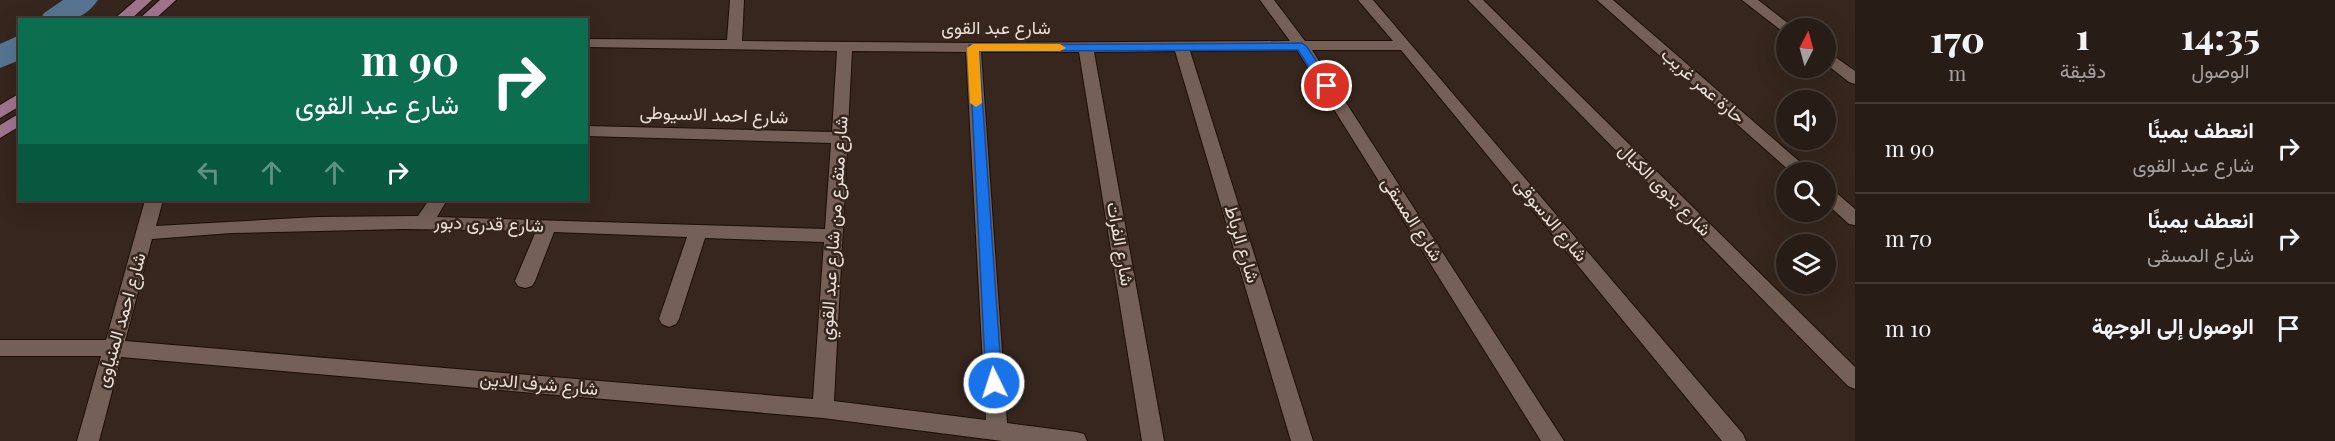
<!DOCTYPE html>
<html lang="ar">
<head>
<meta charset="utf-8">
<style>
	body { margin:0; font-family:"Playfair Display",Vazirmatn,serif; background:#30251f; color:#f1f3f6; direction:rtl; height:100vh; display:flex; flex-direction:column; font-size:22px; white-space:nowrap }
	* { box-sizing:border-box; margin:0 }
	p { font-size:20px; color:#a5a1a1 }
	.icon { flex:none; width:33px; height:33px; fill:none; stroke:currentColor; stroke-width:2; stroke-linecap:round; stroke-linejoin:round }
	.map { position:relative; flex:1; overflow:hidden; direction:ltr }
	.details { display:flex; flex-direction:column; background:#281c16; width:480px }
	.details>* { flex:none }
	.top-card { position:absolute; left:18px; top:18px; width:570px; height:183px; border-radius:0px; box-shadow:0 6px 24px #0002,0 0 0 2px #443a35; direction:rtl; background:#0b6e4f; color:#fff; overflow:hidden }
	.needle { width:39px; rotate:6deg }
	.tools { position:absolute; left:1776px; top:18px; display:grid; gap:12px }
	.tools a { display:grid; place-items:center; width:60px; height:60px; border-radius:50%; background:#281c16; box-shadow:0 6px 24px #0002,0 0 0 2px #443a35; font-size:30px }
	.pin { position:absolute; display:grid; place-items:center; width:51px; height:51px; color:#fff; margin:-26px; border:3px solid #fff; border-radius:50%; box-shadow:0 2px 6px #0007 }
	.me { position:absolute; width:66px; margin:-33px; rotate:356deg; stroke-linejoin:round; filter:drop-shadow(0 0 4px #0008) }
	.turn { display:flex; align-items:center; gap:21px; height:126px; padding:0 30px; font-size:27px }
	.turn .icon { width:78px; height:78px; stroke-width:2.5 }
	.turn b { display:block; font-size:42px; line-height:51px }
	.lanes { display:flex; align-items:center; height:57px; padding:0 30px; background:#0003; justify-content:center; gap:30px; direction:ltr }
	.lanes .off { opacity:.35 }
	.eta { display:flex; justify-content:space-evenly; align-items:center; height:102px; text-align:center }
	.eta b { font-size:36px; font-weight:800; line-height:42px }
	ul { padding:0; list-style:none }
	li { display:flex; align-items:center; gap:18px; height:90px; padding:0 30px; border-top:2px solid #443a35 }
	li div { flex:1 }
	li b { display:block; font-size:22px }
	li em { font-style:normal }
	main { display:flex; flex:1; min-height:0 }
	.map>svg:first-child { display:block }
</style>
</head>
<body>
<main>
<section class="details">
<div class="eta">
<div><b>14:35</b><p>الوصول</p></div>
<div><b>1</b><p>دقيقة</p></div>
<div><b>170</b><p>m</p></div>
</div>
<ul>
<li><svg class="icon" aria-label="right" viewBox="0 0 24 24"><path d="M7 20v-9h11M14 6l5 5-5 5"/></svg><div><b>انعطف يمينًا</b><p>شارع عبد القوى</p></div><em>90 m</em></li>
<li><svg class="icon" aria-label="right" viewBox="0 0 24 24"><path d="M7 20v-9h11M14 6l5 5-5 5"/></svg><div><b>انعطف يمينًا</b><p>شارع المسقى</p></div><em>70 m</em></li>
<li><svg class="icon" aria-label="arrive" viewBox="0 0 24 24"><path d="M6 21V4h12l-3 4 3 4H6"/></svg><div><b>الوصول إلى الوجهة</b></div><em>10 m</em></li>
</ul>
</section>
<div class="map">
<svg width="1855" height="441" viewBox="0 0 1855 441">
	<rect width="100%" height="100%" fill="#36261d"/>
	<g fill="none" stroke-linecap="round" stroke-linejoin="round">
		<path fill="#577592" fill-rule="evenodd" d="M63,0H98C82,23 65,20 40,20L44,13Z
			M20,35V60L0,68V44Z"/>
		<g stroke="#1d0e07" stroke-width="2">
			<path id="minor" d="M730,0H744L742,41L973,43L1290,41L1260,0H1274L1305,41H1393L1358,0H1373L1743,434L1746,441H1722L1401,50H1312L1564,441H1541L1297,50L1190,51L1313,441H1291L1175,51L1094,52L1164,441H1142L1079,52H981L1007,423L1076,432L1084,434L1087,441H1002L823,418L121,357L99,441H77L101,356H0V340H106L145,200H163L156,226L317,217L418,216L429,200H447L437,217L825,229L831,143L586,136V126L832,132L837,51L586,47V39L727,40ZM852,51L966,52L986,420L834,401ZM403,229L536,231L515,281L518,286L525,288L532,286L535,281L554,232L687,237L659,319L662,324L669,327L676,324L679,319L705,238L824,242L813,399L125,341L152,239L231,233Z
				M1468,0H1483L1855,367V389L1848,386Z
				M1597,0H1613L1807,168L1809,172H1791Z
				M1742,0H1758L1794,28H1786V32L1782,31Z
				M1826,52L1831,54L1855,71V84L1849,82L1826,64Z
				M1826,187L1832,189L1855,209V225L1849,224L1826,203Z"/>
		</g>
		<g stroke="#1d0e07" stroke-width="2">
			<path id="major" d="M136,0H152L130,20H113Z
				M160,0H176L154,20H138Z
				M20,93V106L0,118V105Z
				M20,113V126L0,138V125Z"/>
		</g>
		<use href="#minor" fill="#746056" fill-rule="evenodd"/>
		<use href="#major" fill="#a0748f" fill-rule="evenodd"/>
	</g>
	<path fill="#1a73e8" stroke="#114b97" stroke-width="1.5" d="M1302,43L1307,47L1333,86L1331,89H1323L1298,50L979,51L1002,383L999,387L994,389L988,387L986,383L969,45Z"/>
	<path fill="#f59e0b" d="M973,44H1060L1066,48L1060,51H979L982,103L976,107L970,103L967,48Z"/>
	<g text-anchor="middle" stroke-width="5" stroke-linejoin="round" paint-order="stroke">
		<g font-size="18" fill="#ece0db" stroke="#36261d">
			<text x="996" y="34">شارع عبد القوى</text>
			<text transform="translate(1703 86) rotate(41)" y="6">حارة عمر غريب</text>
			<text transform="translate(714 115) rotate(2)" y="6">شارع احمد الاسيوطى</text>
			<text transform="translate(1665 190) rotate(45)" y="6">شارع بدوى الكيال</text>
			<text transform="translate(1412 219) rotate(57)" y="6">شارع المسقى</text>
			<text transform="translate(1551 220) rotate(50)" y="6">شارع الدسوقى</text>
			<text transform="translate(489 224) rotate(2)" y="6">شارع قدرى دبور</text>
			<text transform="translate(834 228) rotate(-86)" y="6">شارع متفرع من شارع عبد القوي</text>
			<text transform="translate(1120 244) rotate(80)" y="6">شارع الفرات</text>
			<text transform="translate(1242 244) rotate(73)" y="6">شارع الرباط</text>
			<text transform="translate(121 320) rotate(-74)" y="6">شارع احمد المنياوى</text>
			<text transform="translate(539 384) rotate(5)" y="6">شارع شرف الدين</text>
		</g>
	</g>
</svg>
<div class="tools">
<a><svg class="needle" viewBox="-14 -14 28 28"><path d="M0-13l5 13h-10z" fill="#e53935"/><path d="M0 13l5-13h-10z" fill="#a5a1a1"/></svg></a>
<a><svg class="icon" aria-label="sound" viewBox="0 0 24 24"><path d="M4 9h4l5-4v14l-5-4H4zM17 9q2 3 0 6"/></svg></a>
<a><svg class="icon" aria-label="search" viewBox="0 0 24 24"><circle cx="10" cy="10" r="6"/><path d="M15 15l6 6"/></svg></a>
<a><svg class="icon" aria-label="layers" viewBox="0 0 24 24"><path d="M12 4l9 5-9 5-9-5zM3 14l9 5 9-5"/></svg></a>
</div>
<div class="pin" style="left:1327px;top:86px;background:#d93025"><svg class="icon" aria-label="arrive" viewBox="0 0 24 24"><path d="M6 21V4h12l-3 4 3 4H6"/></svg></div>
<svg class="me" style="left:994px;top:383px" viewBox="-20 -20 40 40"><circle r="17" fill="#1a73e8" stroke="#fff" stroke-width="3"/><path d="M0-11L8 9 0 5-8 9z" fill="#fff"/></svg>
<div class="top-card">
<div class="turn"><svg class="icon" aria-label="right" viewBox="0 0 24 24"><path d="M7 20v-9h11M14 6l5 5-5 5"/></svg><div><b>90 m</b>شارع عبد القوى</div></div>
<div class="lanes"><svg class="icon off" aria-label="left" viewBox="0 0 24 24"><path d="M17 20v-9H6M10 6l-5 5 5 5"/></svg><svg class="icon off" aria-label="ahead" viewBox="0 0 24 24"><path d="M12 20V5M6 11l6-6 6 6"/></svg><svg class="icon off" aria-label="ahead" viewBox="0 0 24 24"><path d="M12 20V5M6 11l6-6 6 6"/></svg><svg class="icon" aria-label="right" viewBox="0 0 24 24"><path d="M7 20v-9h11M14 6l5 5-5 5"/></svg></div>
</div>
</div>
</main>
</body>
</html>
